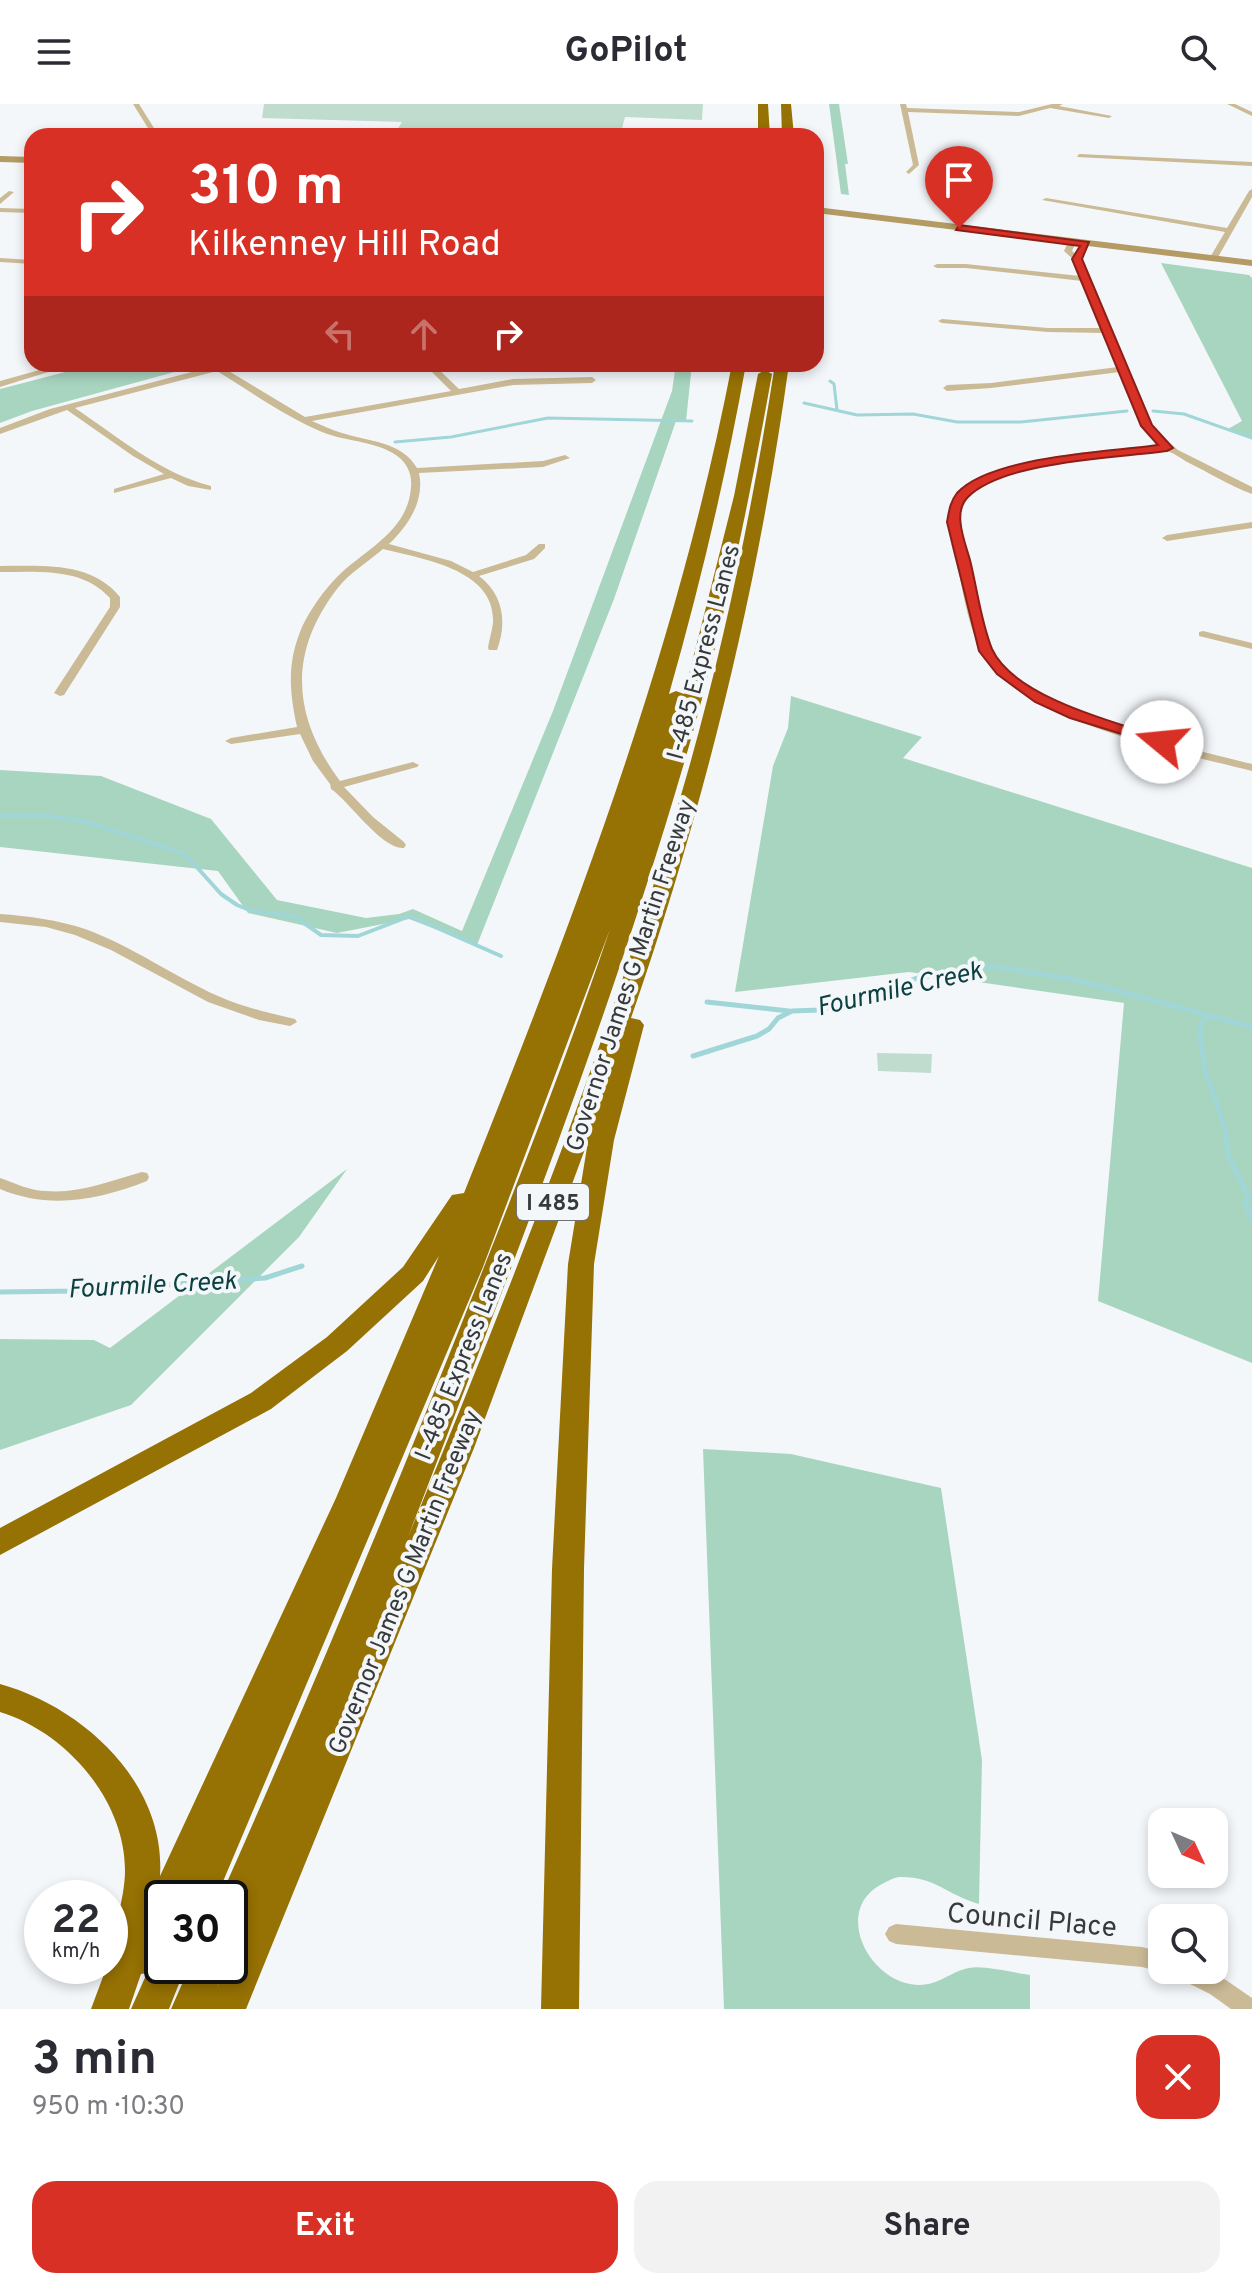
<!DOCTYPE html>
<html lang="en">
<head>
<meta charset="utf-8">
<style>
	body { margin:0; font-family:Overpass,sans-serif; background:#f2f2f3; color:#2b2b33; height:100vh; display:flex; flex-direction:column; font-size:30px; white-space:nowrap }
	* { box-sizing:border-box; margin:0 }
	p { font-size:26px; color:#7c7c81 }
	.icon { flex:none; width:44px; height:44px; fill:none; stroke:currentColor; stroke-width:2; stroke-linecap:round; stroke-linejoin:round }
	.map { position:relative; height:1905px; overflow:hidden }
	.sheet { display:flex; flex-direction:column; background:#fff; flex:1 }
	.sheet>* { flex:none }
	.hud { position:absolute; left:24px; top:24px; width:800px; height:244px; border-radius:24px; box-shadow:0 4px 12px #0003; background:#d93025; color:#fff; overflow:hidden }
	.needle { width:52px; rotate:134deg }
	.controls { position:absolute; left:1148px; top:1704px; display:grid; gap:16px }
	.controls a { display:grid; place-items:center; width:80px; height:80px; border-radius:16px; background:#fff; box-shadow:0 4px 12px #0003; font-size:40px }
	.speed { position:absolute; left:24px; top:1776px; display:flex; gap:16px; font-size:40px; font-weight:700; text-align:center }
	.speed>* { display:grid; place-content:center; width:104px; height:104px; border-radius:50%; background:#fff; box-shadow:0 4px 12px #0003; line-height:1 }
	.speed small { font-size:20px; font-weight:400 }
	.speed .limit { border:4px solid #111; border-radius:12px; background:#fff; color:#111 }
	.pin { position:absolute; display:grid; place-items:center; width:68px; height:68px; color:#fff; margin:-82px -34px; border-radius:50% 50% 50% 0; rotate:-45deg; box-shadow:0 0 8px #0007 }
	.pin .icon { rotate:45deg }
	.me { position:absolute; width:88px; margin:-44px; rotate:287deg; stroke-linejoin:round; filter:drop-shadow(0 0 6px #0008) }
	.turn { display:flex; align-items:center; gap:28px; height:168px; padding:0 32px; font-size:36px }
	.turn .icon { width:104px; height:104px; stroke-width:2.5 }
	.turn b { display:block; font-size:56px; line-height:68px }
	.lanes { display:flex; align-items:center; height:76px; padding:0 32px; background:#0003; justify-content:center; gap:40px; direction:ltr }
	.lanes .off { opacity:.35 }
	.round { display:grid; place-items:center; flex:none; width:84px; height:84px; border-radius:24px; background:#f2f2f3 }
	.summary { display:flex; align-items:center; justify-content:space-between; height:136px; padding:0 32px }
	h1 { font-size:48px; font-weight:700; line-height:60px }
	.button { display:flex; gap:16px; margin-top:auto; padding:16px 32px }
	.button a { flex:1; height:92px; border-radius:24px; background:#d93025; color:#fff; font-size:32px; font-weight:700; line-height:92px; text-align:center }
	.button a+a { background:#f2f2f3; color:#2b2b33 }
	header { display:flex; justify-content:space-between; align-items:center; height:104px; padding:0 32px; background:#fff; font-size:36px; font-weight:700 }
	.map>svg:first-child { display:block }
</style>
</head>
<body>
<header><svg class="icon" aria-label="menu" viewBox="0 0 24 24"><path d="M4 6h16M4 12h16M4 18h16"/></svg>GoPilot<svg class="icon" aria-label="search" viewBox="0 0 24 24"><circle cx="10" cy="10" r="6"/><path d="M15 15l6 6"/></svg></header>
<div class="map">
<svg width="1252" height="1905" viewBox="0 0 1252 1905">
	<rect width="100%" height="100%" fill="#f4f7fa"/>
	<path fill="#bfdcce" d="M264,0H703L702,16L625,13L620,32H393L402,18L262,14Z
		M877,949L932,950L931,969L878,967Z"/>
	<path fill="#a8d5bf" d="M829,0H839L848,60H845L849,91L841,90Z
		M1161,159L1249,171L1252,174V335L1228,325L1242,317Z
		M96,260L200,261L32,307L0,319V285Z
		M676,260H692L686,317H676L614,495L477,841L409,815L337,829L248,809L218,767L0,743V666L101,672L211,715L277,796L366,814L399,810L413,805L462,827L553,607L672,287Z
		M791,592L922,633L903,654L1252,764V1259L1098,1197L1124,899L909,868L735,888L773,662L788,624Z
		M347,1065L299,1133L131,1301L0,1346V1235L94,1236L110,1244Z
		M703,1345L791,1350L941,1384L982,1656L979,1800C947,1791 935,1772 899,1773C893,1774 888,1777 882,1780C834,1805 866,1872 910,1880C936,1885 948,1868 969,1864C983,1861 1014,1869 1030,1871V1905H724Z"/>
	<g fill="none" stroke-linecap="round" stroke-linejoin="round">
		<path stroke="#a0d6d7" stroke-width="3" d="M830,277L834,280L837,306
			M804,299L857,311L913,310L957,318H1021L1127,307
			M1153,307L1184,310L1252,334
			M395,338L451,333L548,314L692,317"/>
		<path stroke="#a0d6d7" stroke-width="4" d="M0,712H49L83,717L185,750L221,790L237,801L252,807L294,812L321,831L358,832L410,812L501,852"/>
		<path stroke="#a0d6d7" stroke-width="5" d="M707,898L789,907
			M1207,912L1201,921L1200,934L1205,966L1225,1024L1228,1051L1249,1094L1245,1099L1252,1117
			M693,952L757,932L769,925L778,914L792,907L820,906L918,874L993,862L1077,876L1252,923
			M0,1188L77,1187L265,1174L302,1162"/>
		<path fill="#cbba96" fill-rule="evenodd" d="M133,0H139L159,32H153Z
			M900,0H906L907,4L1019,8L1052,0H1063L1059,2L1112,12L1109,14L1050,4L1019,12L908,8L919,61L909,70L906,68L913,61Z
			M1227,0H1235L1252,8V12Z
			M1079,50L1252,58V62L1077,53Z
			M1252,85V93L1217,155L1213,157L1209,155L1225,128L1042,96L1046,94L1227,124L1249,87Z
			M9,87L14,88L0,100V94Z
			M0,104L32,105V109L0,108Z
			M1069,136L1076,138L1072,147L1076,150L1083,138L1090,140L1081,155L1153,325L1178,346L1252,383V390C1230,382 1208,368 1187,358C1181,354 1172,348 1166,347C1155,345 1140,349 1129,350C1089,353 986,361 965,399C953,419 963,442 968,463C975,499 981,542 1010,569C1063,618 1182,642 1252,660V667C1180,649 1058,623 1002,574C974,548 967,510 960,474C957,460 946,428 949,415C964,348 1107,347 1162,342L1145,326L1120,268L991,284L947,287L943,284L947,281L991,279L1118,263L1104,229L1048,228L942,219L938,217L942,215L1048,224H1102L1082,177L966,164H937L933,162L937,160H966L1080,172L1074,156L1064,147Z
			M0,154L32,156V160L0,158Z
			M61,260H74L0,283V277Z
			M207,260H217L305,313L451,287L424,260H433L459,285L513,275L592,273L596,276L592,279L513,281L312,317C322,321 332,326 342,329C370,338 401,337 417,364L543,357L565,351L570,354L543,363L419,369C425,397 408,422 389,440L451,457L473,468L526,451L539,440H545V444L534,455L479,472C504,491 507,519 497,546H489L488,544C489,536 492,527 493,519C496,465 422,455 383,445C368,458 349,469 337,485C287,550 293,614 340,677L413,658L419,661L417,663L344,683L373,713L404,738L406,741L404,744C382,746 349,697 331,685L330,680L313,657L300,630L231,640L225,637L231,634L297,623C289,586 287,558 302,523C310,506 324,486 337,473C365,445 408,428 411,383C412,373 409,363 401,355C381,337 346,338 322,328C284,312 251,288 217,267L75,304C118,333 160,369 211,382V386L188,382L171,374L114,389V385L164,370L133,352L67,306L0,330V324L50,305L211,263Z
			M1252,418V424L1167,437L1162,434L1167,431Z
			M0,462C42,462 91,457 120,493V503L64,591L60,592L54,589L110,503V494C82,463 38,468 0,468Z
			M1203,527L1252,539V545L1199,532V528Z
			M0,810C29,812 58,816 85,825C132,842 173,872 218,892C243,903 268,909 295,915L297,918L290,922L259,916L208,898L111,846L75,831L46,823L0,818Z
			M142,1068L147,1069L149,1073L147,1077C98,1096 50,1106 0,1085V1074C12,1078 24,1084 36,1086C75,1092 106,1078 142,1068Z
			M896,1820L1142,1843L1162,1848V1866H1168L1162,1868L1142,1863L896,1840L889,1837L885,1830L889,1823Z
			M1173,1866H1206L1226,1876L1252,1894V1905H1231L1210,1890L1176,1873Z"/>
		<path fill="#b49b64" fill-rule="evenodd" d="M0,52L32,53V59L0,58Z
			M816,103L1252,156V162L816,109Z"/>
		<path fill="#967103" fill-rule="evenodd" d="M758,0H768L770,32H758Z
			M781,0H791L794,32H782Z
			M732,260H746C726,372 700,481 669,590L676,587L684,590L734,392L758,270L765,266L772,270C750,393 725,515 691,635C613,907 509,1170 408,1433C512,1180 615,923 690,660C727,528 754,395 775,260H789C758,484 705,701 631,914L640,916L644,921L614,1036L594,1160L584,1465L579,1905H541L552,1465L568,1160L588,1037L474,1344L246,1905H171L190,1862H226L217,1884L227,1862H230V1854L242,1825L230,1830V1794H220C305,1603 384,1414 461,1221C513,1090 565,959 610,825L483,1163L216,1794H162V1862H186L169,1905H131L147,1869L141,1870L129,1905H91L107,1862H110C110,1830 125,1799 125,1766C125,1696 66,1628 0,1608V1580C83,1603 166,1679 160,1772L336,1394L439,1152L423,1177L347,1247L271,1305L0,1451V1424L251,1289L327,1233L403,1163L452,1091L464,1089C573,816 676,550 732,260Z"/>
	</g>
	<path fill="#d93025" stroke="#8d1f18" stroke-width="2" d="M959,121L1089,138L1082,155L1152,321L1173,344L1167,347C1115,354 1004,357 968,393C952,408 965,438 970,456C977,484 981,518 992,545C1014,594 1120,620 1167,635V641H1157L1070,614L1035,598L997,570L979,547L947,418C949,407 950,398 957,389C991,352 1108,348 1158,341L1141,322L1072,155L1080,142L956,126Z"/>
	<g text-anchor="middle" stroke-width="8" stroke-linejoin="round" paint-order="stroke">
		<rect fill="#f4f7fa" stroke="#707274" stroke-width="2" x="517" y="1080" width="72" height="36" rx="6"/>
		<g font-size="22" font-weight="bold" fill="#38393a">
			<text x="553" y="1106">I 485</text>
		</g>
		<g font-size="24" fill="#38393a" stroke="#f4f7fa">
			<text transform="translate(703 548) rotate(-75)" y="8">I-485 Express Lanes</text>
			<text transform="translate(630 871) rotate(-72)" y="8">Governor James G Martin Freeway</text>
			<text transform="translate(463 1252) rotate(-68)" y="8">I-485 Express Lanes</text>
			<text transform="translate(404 1478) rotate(-68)" y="8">Governor James G Martin Freeway</text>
		</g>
		<g font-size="26" font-style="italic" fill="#0d4041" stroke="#f4f7fa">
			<text transform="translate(899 884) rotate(-13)" y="9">Fourmile Creek</text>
			<text transform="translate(152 1180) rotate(-3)" y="9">Fourmile Creek</text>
		</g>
		<g font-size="28" fill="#38393a" stroke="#f4f7fa">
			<text transform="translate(1032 1815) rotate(5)" y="10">Council Place</text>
		</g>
	</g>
</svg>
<div class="controls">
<a><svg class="needle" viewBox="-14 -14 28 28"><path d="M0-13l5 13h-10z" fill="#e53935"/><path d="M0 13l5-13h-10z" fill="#7c7c81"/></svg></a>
<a><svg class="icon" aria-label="search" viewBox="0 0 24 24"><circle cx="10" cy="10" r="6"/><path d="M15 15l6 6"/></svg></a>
</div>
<div class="speed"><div>22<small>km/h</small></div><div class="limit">30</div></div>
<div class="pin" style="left:959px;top:124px;background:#d93025"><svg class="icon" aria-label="arrive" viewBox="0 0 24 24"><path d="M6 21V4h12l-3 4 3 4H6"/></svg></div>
<svg class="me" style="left:1162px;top:638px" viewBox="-20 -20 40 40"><circle r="19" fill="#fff"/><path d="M0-13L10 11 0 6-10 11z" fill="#d93025"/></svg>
<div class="hud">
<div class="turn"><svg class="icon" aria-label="right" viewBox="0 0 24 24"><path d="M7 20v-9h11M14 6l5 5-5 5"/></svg><div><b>310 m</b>Kilkenney Hill Road</div></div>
<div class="lanes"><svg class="icon off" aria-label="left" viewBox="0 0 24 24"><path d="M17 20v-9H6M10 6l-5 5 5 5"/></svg><svg class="icon off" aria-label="ahead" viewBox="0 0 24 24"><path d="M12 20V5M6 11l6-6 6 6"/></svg><svg class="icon" aria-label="right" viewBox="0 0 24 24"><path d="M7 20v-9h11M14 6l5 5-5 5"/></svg></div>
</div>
</div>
<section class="sheet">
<div class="summary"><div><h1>3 min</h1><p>950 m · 10:30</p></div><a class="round" style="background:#d93025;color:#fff"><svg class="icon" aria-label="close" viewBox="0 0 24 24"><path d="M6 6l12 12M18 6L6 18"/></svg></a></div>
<div class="button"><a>Exit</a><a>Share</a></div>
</section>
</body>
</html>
